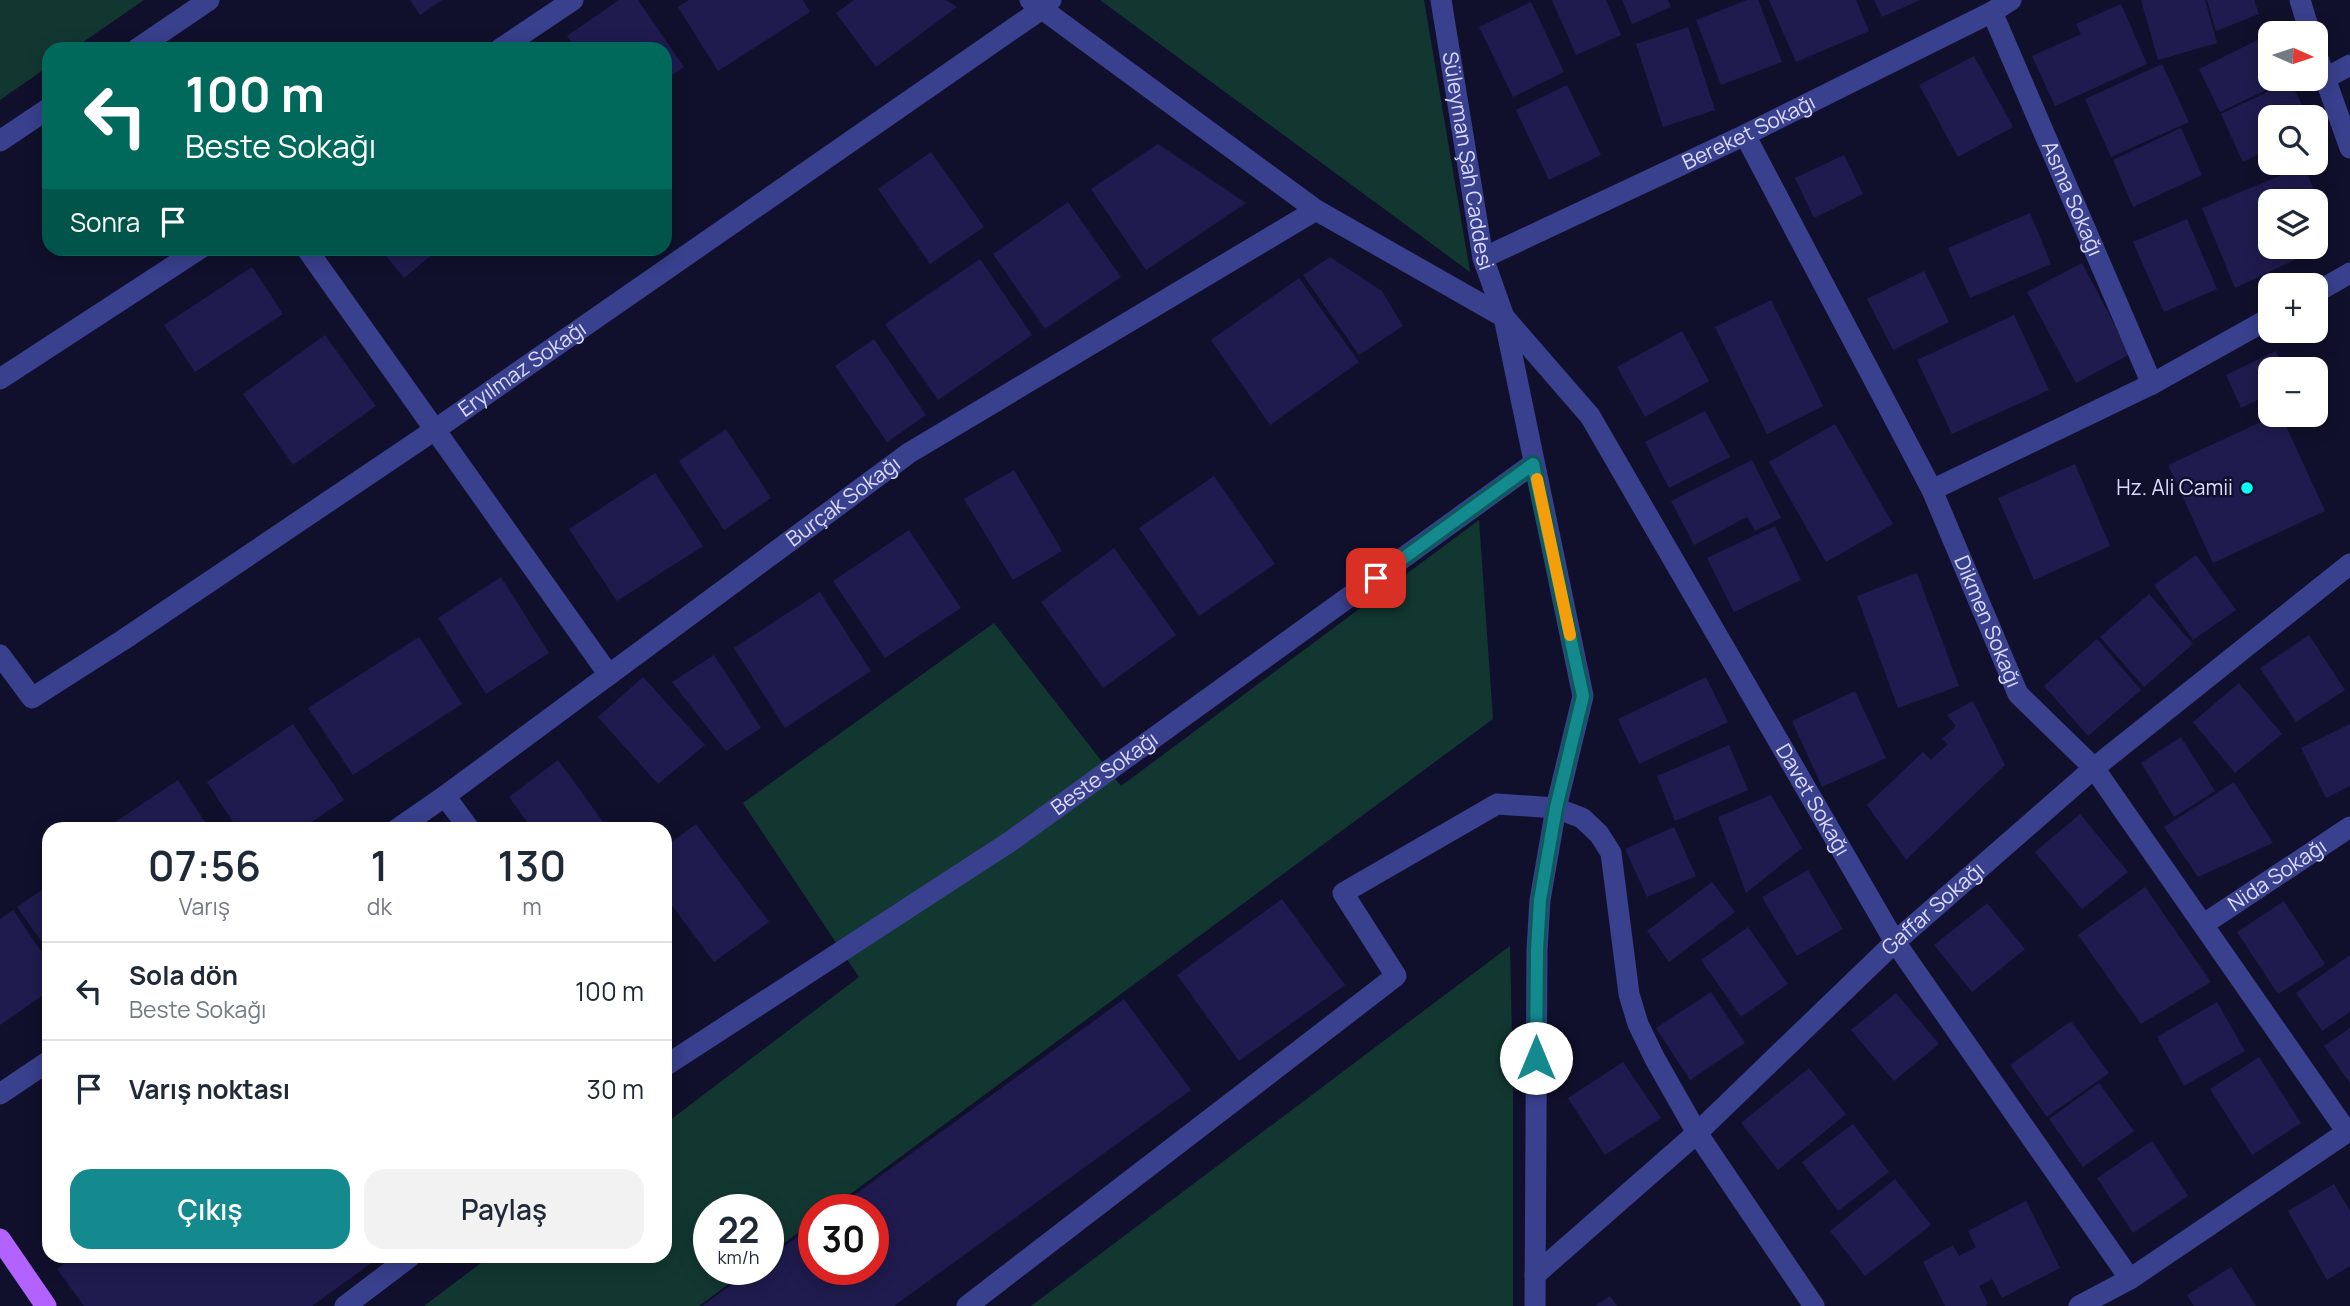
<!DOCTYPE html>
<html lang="tr">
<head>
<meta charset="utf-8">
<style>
	body { margin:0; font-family:Manrope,sans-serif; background:#f2f2f3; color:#1f2937; height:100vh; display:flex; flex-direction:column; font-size:26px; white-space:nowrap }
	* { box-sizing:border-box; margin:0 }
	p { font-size:23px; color:#747a83 }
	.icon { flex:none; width:38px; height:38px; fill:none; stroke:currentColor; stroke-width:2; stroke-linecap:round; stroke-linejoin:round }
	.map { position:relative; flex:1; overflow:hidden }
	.sheet { position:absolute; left:42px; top:822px; width:630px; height:441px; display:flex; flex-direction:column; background:#fff; border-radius:21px; box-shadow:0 4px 18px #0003 }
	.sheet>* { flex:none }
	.guide { position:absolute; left:42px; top:42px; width:630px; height:214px; border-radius:21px; box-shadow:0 4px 18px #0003; background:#00695c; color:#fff; overflow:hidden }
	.needle { width:46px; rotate:93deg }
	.controls { position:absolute; left:2258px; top:21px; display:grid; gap:14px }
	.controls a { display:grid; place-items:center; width:70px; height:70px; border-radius:14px; background:#fff; box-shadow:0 4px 18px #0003; font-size:35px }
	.speed { position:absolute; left:693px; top:1194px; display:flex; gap:14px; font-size:35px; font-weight:700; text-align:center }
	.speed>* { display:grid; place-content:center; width:91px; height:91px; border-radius:50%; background:#fff; box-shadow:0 4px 18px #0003; line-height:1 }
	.speed small { font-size:18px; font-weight:400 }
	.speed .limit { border:10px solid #d22; background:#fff; color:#111 }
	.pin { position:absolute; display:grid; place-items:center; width:60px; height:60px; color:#fff; margin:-30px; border-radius:14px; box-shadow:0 4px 10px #0006 }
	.me { position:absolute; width:77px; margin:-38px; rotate:0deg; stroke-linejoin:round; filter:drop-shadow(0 0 5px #0008) }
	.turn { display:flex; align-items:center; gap:24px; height:147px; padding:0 28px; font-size:32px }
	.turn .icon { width:91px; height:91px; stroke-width:2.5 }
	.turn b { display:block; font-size:49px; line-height:60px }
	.then { display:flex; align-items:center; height:66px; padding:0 28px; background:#0003; gap:14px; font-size:26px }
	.eta { display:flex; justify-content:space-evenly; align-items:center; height:119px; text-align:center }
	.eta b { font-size:42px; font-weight:600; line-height:49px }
	.button { display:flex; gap:14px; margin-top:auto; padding:14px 28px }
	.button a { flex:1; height:80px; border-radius:21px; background:#14898e; color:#fff; font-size:28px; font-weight:600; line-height:80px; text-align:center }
	.button a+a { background:#f2f2f3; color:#1f2937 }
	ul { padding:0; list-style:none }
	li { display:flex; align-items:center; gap:21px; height:98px; padding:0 28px; border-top:2px solid #e0e1e3 }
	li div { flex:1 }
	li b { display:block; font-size:26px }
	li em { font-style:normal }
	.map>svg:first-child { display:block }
</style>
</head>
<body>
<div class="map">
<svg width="2350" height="1306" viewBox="0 0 2350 1306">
	<rect width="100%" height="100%" fill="#11102c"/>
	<path fill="#123731" d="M0,0H144L73,49H49V66L0,100Z
		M1100,0H1424L1470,272Z
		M1479,520L1493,719L830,1209H814V1221L768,1255V1209H709V1269H749L699,1306H424L489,1257L665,1256V1124L859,977L743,803L994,623L1121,786Z
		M1510,946L1513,1084V1306H1031Z"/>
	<path fill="#1f1b4e" d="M410,0H442L420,15Z
		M619,0H638L684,67L665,80V49H577L567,36Z
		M689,0H803L810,12L718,71L678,7Z
		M854,0H946L957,7L876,67L836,13Z
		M1552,0H1606L1621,35L1576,55Z
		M1622,0H1668L1671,7L1632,24Z
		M1747,0H1758L1782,62L1721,85L1696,20Z
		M1769,0H1856L1869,31L1796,62Z
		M1874,0H1920L1882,17Z
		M2141,0H2205L2217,43L2158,60Z
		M2207,0H2254L2259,14L2216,31Z
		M1531,2L1564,72L1513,97L1479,27Z
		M2121,4L2147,64L2055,106L2032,56L2081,34L2076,24Z
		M1688,27L1715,110L1663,127L1636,44Z
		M2270,34V79H2289L2220,112L2199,69Z
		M1974,56L2013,127L1958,157L1919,85Z
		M2162,64L2189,122L2111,157L2085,99Z
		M2290,81L2308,117H2270V149L2243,162L2221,114Z
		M1567,85L1601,155L1549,180L1516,110Z
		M2181,128L2202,175L2133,207L2113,160Z
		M1158,144L1246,203L1146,270L1091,189Z
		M931,152L984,227L930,264L878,189Z
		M1844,155L1863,194L1814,218L1795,178Z
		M2304,166L2328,224L2315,243V201H2270V247H2313L2309,253L2235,288L2202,208Z
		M1068,202L1121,277L1045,329L993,254Z
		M2030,213L2051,264L1970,298L1948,248Z
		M2187,219L2217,289L2164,312L2133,242Z
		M380,248H440L404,278Z
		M1330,257L1382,291L1403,326L1359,355L1303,275Z
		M980,259L1032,335L938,400L885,324Z
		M2082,263L2130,354L2076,383L2027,292Z
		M252,267L283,314L195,372L164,325Z
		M1924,271L1949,322L1893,350L1867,299Z
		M1299,278L1359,362L1270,425L1211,340Z
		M1771,300L1823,406L1767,434L1715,327Z
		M2014,315L2049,390L1952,434L1917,360Z
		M1682,331L1709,381L1645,417L1617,367Z
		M325,335L376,406L293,465L243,394Z
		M874,339L926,415L887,442L835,366Z
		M2276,351L2284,369H2270V394L2241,408L2226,375Z
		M1705,411L1730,457L1669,488L1645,442Z
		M2276,415H2281L2325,511L2213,563L2168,465Z
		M1835,424L1893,524L1826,562L1769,462Z
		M726,429L771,498L724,530L679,461Z
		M1752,460L1781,518L1755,531L1747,517L1694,545L1671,501Z
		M2075,464L2110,546L2034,580L1998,498Z
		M1014,470L1062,551L1013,580L964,499Z
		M655,473L703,546L617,601L569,529Z
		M1214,476L1275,564L1199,616L1139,528Z
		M1775,526L1801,580L1734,612L1707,558Z
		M909,530L961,608L885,658L833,581Z
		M1114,548L1176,635L1103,688L1041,602Z
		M2196,555L2236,610L2193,640L2154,585Z
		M1917,573L1959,686L1898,708L1857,596Z
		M501,577L549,653L486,694L438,618Z
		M820,592L871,671L785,728L734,648Z
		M2149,594L2193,644L2144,687L2100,637Z
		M2309,635L2345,690L2296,722L2260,668Z
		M419,637L462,704L353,775L308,708Z
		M2097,639L2141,690L2088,736L2044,686Z
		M714,655L761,728L726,751L672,682Z
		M643,677L705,745L658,784L598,717Z
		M1706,677L1728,722L1639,764L1618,719Z
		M2239,683L2282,734L2235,773L2193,722Z
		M1855,691L1886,758L1822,787L1792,721Z
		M1973,701L2005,765L1906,860L1867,805L1923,752L1931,760L1948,744L1942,739L1956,726L1947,715Z
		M293,724L344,800L300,830H238L207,782Z
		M2350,724V786L2326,798L2301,748Z
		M2181,737L2215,791L2174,817L2141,763Z
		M1729,745L1748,790L1675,821L1657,776Z
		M558,760L609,830H533L509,797Z
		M178,780L210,830H103Z
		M2234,782L2273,843L2198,877L2164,827Z
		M1771,795L1802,848L1746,893L1718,817Z
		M2080,814L2128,872L2082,909L2035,852Z
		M696,824L769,922L714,962L665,896V847Z
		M1674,827L1696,876L1647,897L1625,849Z
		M1808,870L1843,929L1797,956L1762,897Z
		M1712,882L1735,912L1669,962L1647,931Z
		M49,885V952L17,907Z
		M2145,887L2211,982L2141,1024L2078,935Z
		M1282,899L1345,985L1239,1061L1177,975Z
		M2284,901L2325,964L2278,994L2237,932Z
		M1987,903L2025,949L1972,992L1934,945Z
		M13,910L49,963V991L0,1025V919Z
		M1748,927L1788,984L1741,1017L1701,960Z
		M2350,955V1012L2322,1031L2296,993Z
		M1711,992L1745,1043L1690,1080L1656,1028Z
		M1896,993L1939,1044L1894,1081L1851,1030Z
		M1124,999L1191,1090L894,1306H702L753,1269H768V1258L814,1225V1269H873V1209H835Z
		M2217,1002L2245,1051L2184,1086L2157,1037Z
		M2071,1021L2109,1073L2047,1117L2010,1065Z
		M2350,1028V1083L2324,1046Z
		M2259,1057L2301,1123L2252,1155L2210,1089Z
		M1623,1062L1661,1118L1605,1155L1568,1098Z
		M1809,1068L1846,1114L1778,1170L1741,1123Z
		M2099,1083L2134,1131L2083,1167L2049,1119Z
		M1853,1124L1889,1172L1838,1211L1802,1162Z
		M2152,1141L2188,1196L2133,1233L2097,1178Z
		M1895,1179L1931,1225L1865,1276L1830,1231Z
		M2334,1184L2350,1211V1266L2327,1280L2288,1211Z
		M2026,1201L2060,1268L2002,1298L1992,1279L1979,1286L1988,1304L1985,1306H1945L1923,1262L1953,1245L1959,1256L1976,1247L1968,1231Z
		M75,1256H381L312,1306H84L57,1269Z
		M2231,1267L2256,1306H2194L2187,1295Z
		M1610,1296L1617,1306H1595Z"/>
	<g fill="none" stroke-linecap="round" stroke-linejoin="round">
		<g stroke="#39408d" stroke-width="21">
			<path id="s1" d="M1030,0L1316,210L1504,317L1590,416L1895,942L2130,1279"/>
			<path id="s2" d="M1441,0L1483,258L1504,317L1583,696L1556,808L1540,900L1537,950L1535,1306"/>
			<path d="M2300,0L2310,33"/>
			<path id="s3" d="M1992,12L2152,384"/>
			<path d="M137,49L209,0"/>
			<path d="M500,49L573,0"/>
			<path d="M2315,50L2350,148"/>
			<path d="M2324,79L2350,65"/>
			<path id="s4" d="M1745,135L1932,490L2018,694L2094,768L2347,1132"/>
			<path d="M0,141L49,108"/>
			<path d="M306,248L609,675"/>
			<path id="s5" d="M1483,258L1745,135L1992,12L2011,0"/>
			<path d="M2315,293L2350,273"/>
			<path d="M0,379L201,248"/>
			<path d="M1932,490L2152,384L2270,318"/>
			<path id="s6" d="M0,655L32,698L123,640L436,429L1043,8L1051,0"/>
			<path d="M445,796L470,830"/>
			<path id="s7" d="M396,830L445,796L909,453L1316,210"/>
			<path id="s8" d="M2204,924L2350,827"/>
			<path id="s9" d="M665,1066L1011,841L1533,464"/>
			<path d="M0,1094L49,1061"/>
			<path id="s10" d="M1535,1275L1697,1133L1895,942L2094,768L2350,564"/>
			<path d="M345,1306L411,1256"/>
			<path d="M967,1306L1396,976L1343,893L1497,804L1556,808L1582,818L1599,834L1611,853L1629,994L1638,1024L1655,1059L1697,1133L1814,1306"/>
			<path d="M2079,1306L2130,1279L2350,1130"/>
		</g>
		<path stroke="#b162ff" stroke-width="21" d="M0,1239L46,1306"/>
	</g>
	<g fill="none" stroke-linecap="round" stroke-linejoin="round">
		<g stroke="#0d595c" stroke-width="18">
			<path id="route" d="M1376,578L1533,464L1583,696L1556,808L1540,900L1537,950L1536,1058"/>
		</g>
		<use href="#route" stroke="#14898e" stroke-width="12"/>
		<path stroke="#f59e0b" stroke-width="12" d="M1537,479L1570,635"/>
	</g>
	<circle fill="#07fff9" stroke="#11102c" stroke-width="2.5" cx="2247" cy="488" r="7"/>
	<g text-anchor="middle" stroke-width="5" stroke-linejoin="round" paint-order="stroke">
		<g font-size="21" fill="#dbdbff" stroke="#11102c">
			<text dy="7" stroke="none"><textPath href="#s5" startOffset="294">Bereket Sokağı</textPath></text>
			<text dy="7" stroke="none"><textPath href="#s2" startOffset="163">Süleyman Şah Caddesi</textPath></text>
			<text dy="7" stroke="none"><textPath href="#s3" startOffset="203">Asma Sokağı</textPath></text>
			<text dy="7" stroke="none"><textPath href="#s6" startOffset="644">Eryılmaz Sokağı</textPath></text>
			<text dy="7" stroke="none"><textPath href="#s7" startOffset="555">Burçak Sokağı</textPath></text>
			<text dy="7" stroke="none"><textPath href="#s4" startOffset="544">Dikmen Sokağı</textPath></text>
			<text dy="7" stroke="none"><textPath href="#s9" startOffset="528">Beste Sokağı</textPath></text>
			<text dy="7" stroke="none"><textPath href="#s1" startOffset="1146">Davet Sokağı</textPath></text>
			<text dy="7" stroke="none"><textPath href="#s8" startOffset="88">Nida Sokağı</textPath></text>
			<text dy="7" stroke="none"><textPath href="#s10" startOffset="541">Gaffar Sokağı</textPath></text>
		</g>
		<g font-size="21" fill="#dbdbff" stroke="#11102c" text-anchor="end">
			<text x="2233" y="495">Hz. Ali Camii</text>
		</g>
	</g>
</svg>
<div class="controls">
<a><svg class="needle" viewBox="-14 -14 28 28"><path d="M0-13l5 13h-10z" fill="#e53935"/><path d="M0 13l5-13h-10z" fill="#747a83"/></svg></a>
<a><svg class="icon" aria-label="search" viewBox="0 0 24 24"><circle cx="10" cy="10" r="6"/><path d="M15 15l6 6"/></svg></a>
<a><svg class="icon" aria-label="layers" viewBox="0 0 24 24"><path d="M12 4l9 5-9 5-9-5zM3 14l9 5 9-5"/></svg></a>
<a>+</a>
<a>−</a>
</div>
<div class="speed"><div>22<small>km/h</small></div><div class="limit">30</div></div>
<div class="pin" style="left:1376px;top:578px;background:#d93025"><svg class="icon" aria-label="arrive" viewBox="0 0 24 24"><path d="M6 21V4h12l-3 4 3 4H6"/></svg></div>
<svg class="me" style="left:1536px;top:1058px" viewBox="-20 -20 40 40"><circle r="19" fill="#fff"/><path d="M0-13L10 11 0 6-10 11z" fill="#14898e"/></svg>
<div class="guide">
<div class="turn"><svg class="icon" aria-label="left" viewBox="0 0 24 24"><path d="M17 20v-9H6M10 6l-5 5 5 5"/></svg><div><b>100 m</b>Beste Sokağı</div></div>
<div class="then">Sonra<svg class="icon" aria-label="arrive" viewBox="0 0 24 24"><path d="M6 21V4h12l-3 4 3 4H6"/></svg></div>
</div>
<section class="sheet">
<div class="eta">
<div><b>07:56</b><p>Varış</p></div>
<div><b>1</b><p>dk</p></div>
<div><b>130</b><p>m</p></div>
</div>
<ul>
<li><svg class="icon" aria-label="left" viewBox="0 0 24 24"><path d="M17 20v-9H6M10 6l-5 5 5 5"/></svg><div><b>Sola dön</b><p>Beste Sokağı</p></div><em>100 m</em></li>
<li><svg class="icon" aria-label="arrive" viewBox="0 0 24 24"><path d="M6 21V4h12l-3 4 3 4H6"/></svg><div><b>Varış noktası</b></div><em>30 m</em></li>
</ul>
<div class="button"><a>Çıkış</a><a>Paylaş</a></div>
</section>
</div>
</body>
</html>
